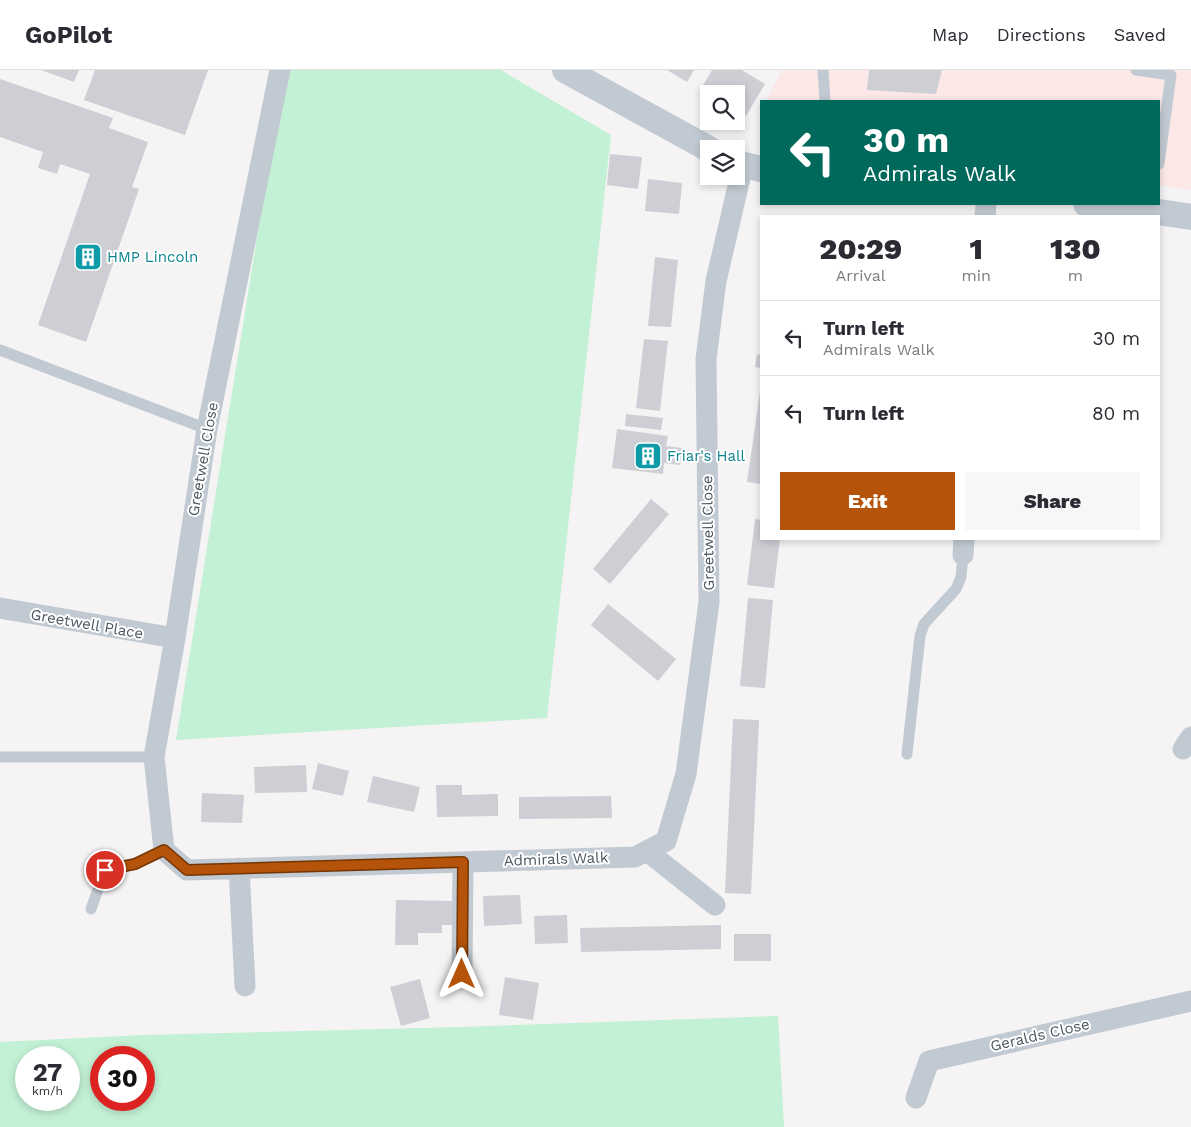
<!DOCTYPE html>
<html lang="en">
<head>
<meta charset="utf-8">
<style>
	body { margin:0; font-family:"Work Sans",sans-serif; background:#f7f7f7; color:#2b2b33; height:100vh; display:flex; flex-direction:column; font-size:19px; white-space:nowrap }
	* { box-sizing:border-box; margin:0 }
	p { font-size:16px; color:#7c7c81 }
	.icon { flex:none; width:28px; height:28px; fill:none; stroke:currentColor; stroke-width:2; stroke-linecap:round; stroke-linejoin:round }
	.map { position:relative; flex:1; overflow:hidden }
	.side { position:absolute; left:760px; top:145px; width:400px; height:325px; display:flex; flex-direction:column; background:#fff; border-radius:0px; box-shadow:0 2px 8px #0003 }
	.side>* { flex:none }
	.top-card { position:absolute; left:760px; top:30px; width:400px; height:105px; border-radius:0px; box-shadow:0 2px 8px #0003; background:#00695c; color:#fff; overflow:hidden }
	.controls { position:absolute; left:700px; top:15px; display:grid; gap:10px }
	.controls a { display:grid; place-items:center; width:45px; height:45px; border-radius:0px; background:#fff; box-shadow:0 2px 8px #0003; font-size:25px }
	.speed { position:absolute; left:15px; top:976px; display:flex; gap:10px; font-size:25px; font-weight:700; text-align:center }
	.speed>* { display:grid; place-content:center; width:65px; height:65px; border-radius:50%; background:#fff; box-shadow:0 2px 8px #0003; line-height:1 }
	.speed small { font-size:12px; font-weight:400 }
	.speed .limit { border:8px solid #d22; background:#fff; color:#111 }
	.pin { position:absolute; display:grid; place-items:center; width:42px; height:42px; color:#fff; margin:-21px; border:2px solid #fff; border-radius:50%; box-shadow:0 1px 5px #0007 }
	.me { position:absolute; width:55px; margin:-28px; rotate:0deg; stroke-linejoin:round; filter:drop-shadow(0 0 4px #0008) }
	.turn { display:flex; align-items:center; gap:18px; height:105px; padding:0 20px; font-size:22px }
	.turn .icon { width:65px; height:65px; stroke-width:2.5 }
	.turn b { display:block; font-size:35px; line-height:42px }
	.eta { display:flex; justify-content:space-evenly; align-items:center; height:85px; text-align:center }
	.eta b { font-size:30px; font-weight:800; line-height:35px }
	.primary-button { display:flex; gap:10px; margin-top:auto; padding:10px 20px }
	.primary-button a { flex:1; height:58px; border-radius:0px; background:#b45309; color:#fff; font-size:20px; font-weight:800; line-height:58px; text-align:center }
	.primary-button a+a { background:#f7f7f7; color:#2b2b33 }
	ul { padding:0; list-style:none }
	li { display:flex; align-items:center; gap:15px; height:75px; padding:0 20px; border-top:1px solid #e1e1e2 }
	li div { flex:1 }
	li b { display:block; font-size:19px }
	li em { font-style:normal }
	header { display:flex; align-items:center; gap:30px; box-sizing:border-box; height:70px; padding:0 25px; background:#fff; border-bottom:1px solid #e1e1e2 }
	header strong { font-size:24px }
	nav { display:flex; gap:28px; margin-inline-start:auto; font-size:18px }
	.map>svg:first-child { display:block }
</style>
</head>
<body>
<header>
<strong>GoPilot</strong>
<nav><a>Map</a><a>Directions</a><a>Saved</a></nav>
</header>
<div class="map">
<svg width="1191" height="1057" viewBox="0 0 1191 1057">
	<rect width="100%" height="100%" fill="#f5f3f3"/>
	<path fill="#fce8e6" d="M782,0H1191V120L1159,115V31H766Z"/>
	<path fill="#c3f1d5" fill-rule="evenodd" d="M284,0H501L611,65L547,648L176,670Z
		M778,946L784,1057H0V972L144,965L460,957ZM26,988H69V1030H26ZM101,988H144V1030H101Z"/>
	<path fill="#cdcfd5" d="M41,0H79L74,12Z
		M95,0H208L185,65L84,30Z
		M667,0H694L687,12Z
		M712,0H742L765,14L746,46L736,40V24H709L701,19Z
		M869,0H942L936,24L867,20Z
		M0,9L113,48L109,58L148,72L132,117L139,119L86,272L38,255L90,104L60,94L57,104L38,98L43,82L0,67Z
		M610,84L642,87L638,119L607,115Z
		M648,109L682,113L679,144L645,141Z
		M655,187L678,190L671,257L648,256Z
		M644,269L668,271L660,341L636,338Z
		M757,284L761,285V298L755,297Z
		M760,322H761V414L747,412Z
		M626,344L663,348L661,360L625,356Z
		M617,359L668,366L666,376L682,378L680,395L664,393L663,404L612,398Z
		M651,429L669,444L610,514L593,499Z
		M755,449L761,450V469H780L774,518L747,515Z
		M748,528L773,530L765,618L740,616Z
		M608,534L676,589L658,611L591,555Z
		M733,649L759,650L751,824L725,823Z
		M318,693L349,701L343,726L312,719Z
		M306,695L307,722L255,723L254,697Z
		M373,706L420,717L414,742L367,732Z
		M436,715H462V725L498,724V746L437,747Z
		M202,723L244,725L242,753L201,752Z
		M611,726L612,748L519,749V727Z
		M520,825L522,854L484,856L483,826Z
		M396,830L455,831V855H442V863H418V875H395Z
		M567,845L568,873L535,874L534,846Z
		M721,855V879L581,882L580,858Z
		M734,864H771V891H734Z
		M505,907L539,913L533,950L499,945Z
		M420,909L430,948L401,956L390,917Z"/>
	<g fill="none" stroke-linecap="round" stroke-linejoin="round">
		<path stroke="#c1cad2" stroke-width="11" d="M823,0L825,31
			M1136,0L1171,5L1159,94
			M0,280L207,359
			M907,684L920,566L924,554L956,519L961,507L963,485
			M0,687H154
			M91,839L105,800L135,794L164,780"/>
		<path stroke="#c1cad2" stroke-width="21" d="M280,0L207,359L175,568L154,687L164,780L187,800L635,787L666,771L686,704L709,532L706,289L716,211L743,95
			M985,146L986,134
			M963,485L964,469
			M0,538L175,568
			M1183,679L1191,667
			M647,781L715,835
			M239,798L245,916
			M462,904L463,792
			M916,1028L929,991L1191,931"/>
		<path stroke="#c1cad2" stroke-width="26" d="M565,0L709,79
			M736,93L761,99
			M1086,134L1126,137L1191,147"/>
	</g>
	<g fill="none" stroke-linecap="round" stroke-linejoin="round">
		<g stroke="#753606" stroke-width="12">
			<path id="route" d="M105,800L135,794L164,780L187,800L463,792L462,904"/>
		</g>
		<use href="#route" stroke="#b45309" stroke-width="9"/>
	</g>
	<defs>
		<g id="building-square" transform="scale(1.4375)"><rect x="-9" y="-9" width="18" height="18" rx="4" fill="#0f9aa8" stroke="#fff"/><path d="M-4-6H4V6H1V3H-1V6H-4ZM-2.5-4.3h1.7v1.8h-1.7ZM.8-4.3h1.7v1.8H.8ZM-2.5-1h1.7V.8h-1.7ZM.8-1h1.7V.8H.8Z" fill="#fff"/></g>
	</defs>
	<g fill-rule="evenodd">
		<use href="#building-square" x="88" y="187"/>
		<use href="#building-square" x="648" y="386"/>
	</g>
	<g text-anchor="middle" stroke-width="4" stroke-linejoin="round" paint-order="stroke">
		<g font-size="15" fill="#0d838f" stroke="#fff" text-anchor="start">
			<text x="107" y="192">HMP Lincoln</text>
			<text x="667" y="391">Friar's Hall</text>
		</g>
		<g font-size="15" fill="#4a5661" stroke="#fff">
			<text transform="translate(203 389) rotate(-80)" y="5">Greetwell Close</text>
			<text transform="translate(708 463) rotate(-91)" y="5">Greetwell Close</text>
			<text transform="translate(87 554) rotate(10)" y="5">Greetwell Place</text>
			<text transform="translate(556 789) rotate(-2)" y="5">Admirals Walk</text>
			<text transform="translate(1040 965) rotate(-13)" y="5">Geralds Close</text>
		</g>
	</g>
</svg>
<div class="controls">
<a><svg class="icon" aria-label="search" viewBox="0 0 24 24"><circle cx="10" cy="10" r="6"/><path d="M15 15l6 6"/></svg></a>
<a><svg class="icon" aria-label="layers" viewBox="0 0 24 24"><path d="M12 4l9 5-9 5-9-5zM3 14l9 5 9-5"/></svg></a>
</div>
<div class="speed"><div>27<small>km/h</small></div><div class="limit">30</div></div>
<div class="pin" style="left:105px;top:800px;background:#d93025"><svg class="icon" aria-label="arrive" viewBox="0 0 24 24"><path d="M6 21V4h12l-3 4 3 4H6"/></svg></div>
<svg class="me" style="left:462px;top:904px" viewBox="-20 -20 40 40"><path d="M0-17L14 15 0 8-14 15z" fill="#b45309" stroke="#fff" stroke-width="4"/></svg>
<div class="top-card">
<div class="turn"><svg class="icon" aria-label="left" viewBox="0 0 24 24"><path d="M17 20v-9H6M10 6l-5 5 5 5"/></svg><div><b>30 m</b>Admirals Walk</div></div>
</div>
<section class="side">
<div class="eta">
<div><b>20:29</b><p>Arrival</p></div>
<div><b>1</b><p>min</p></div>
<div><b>130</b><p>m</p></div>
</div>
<ul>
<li><svg class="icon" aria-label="left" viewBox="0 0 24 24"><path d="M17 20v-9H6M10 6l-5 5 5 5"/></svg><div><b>Turn left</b><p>Admirals Walk</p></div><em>30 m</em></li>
<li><svg class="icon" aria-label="left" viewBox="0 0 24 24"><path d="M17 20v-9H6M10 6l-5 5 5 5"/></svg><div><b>Turn left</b></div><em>80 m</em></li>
</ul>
<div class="primary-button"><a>Exit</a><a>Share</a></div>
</section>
</div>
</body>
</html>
